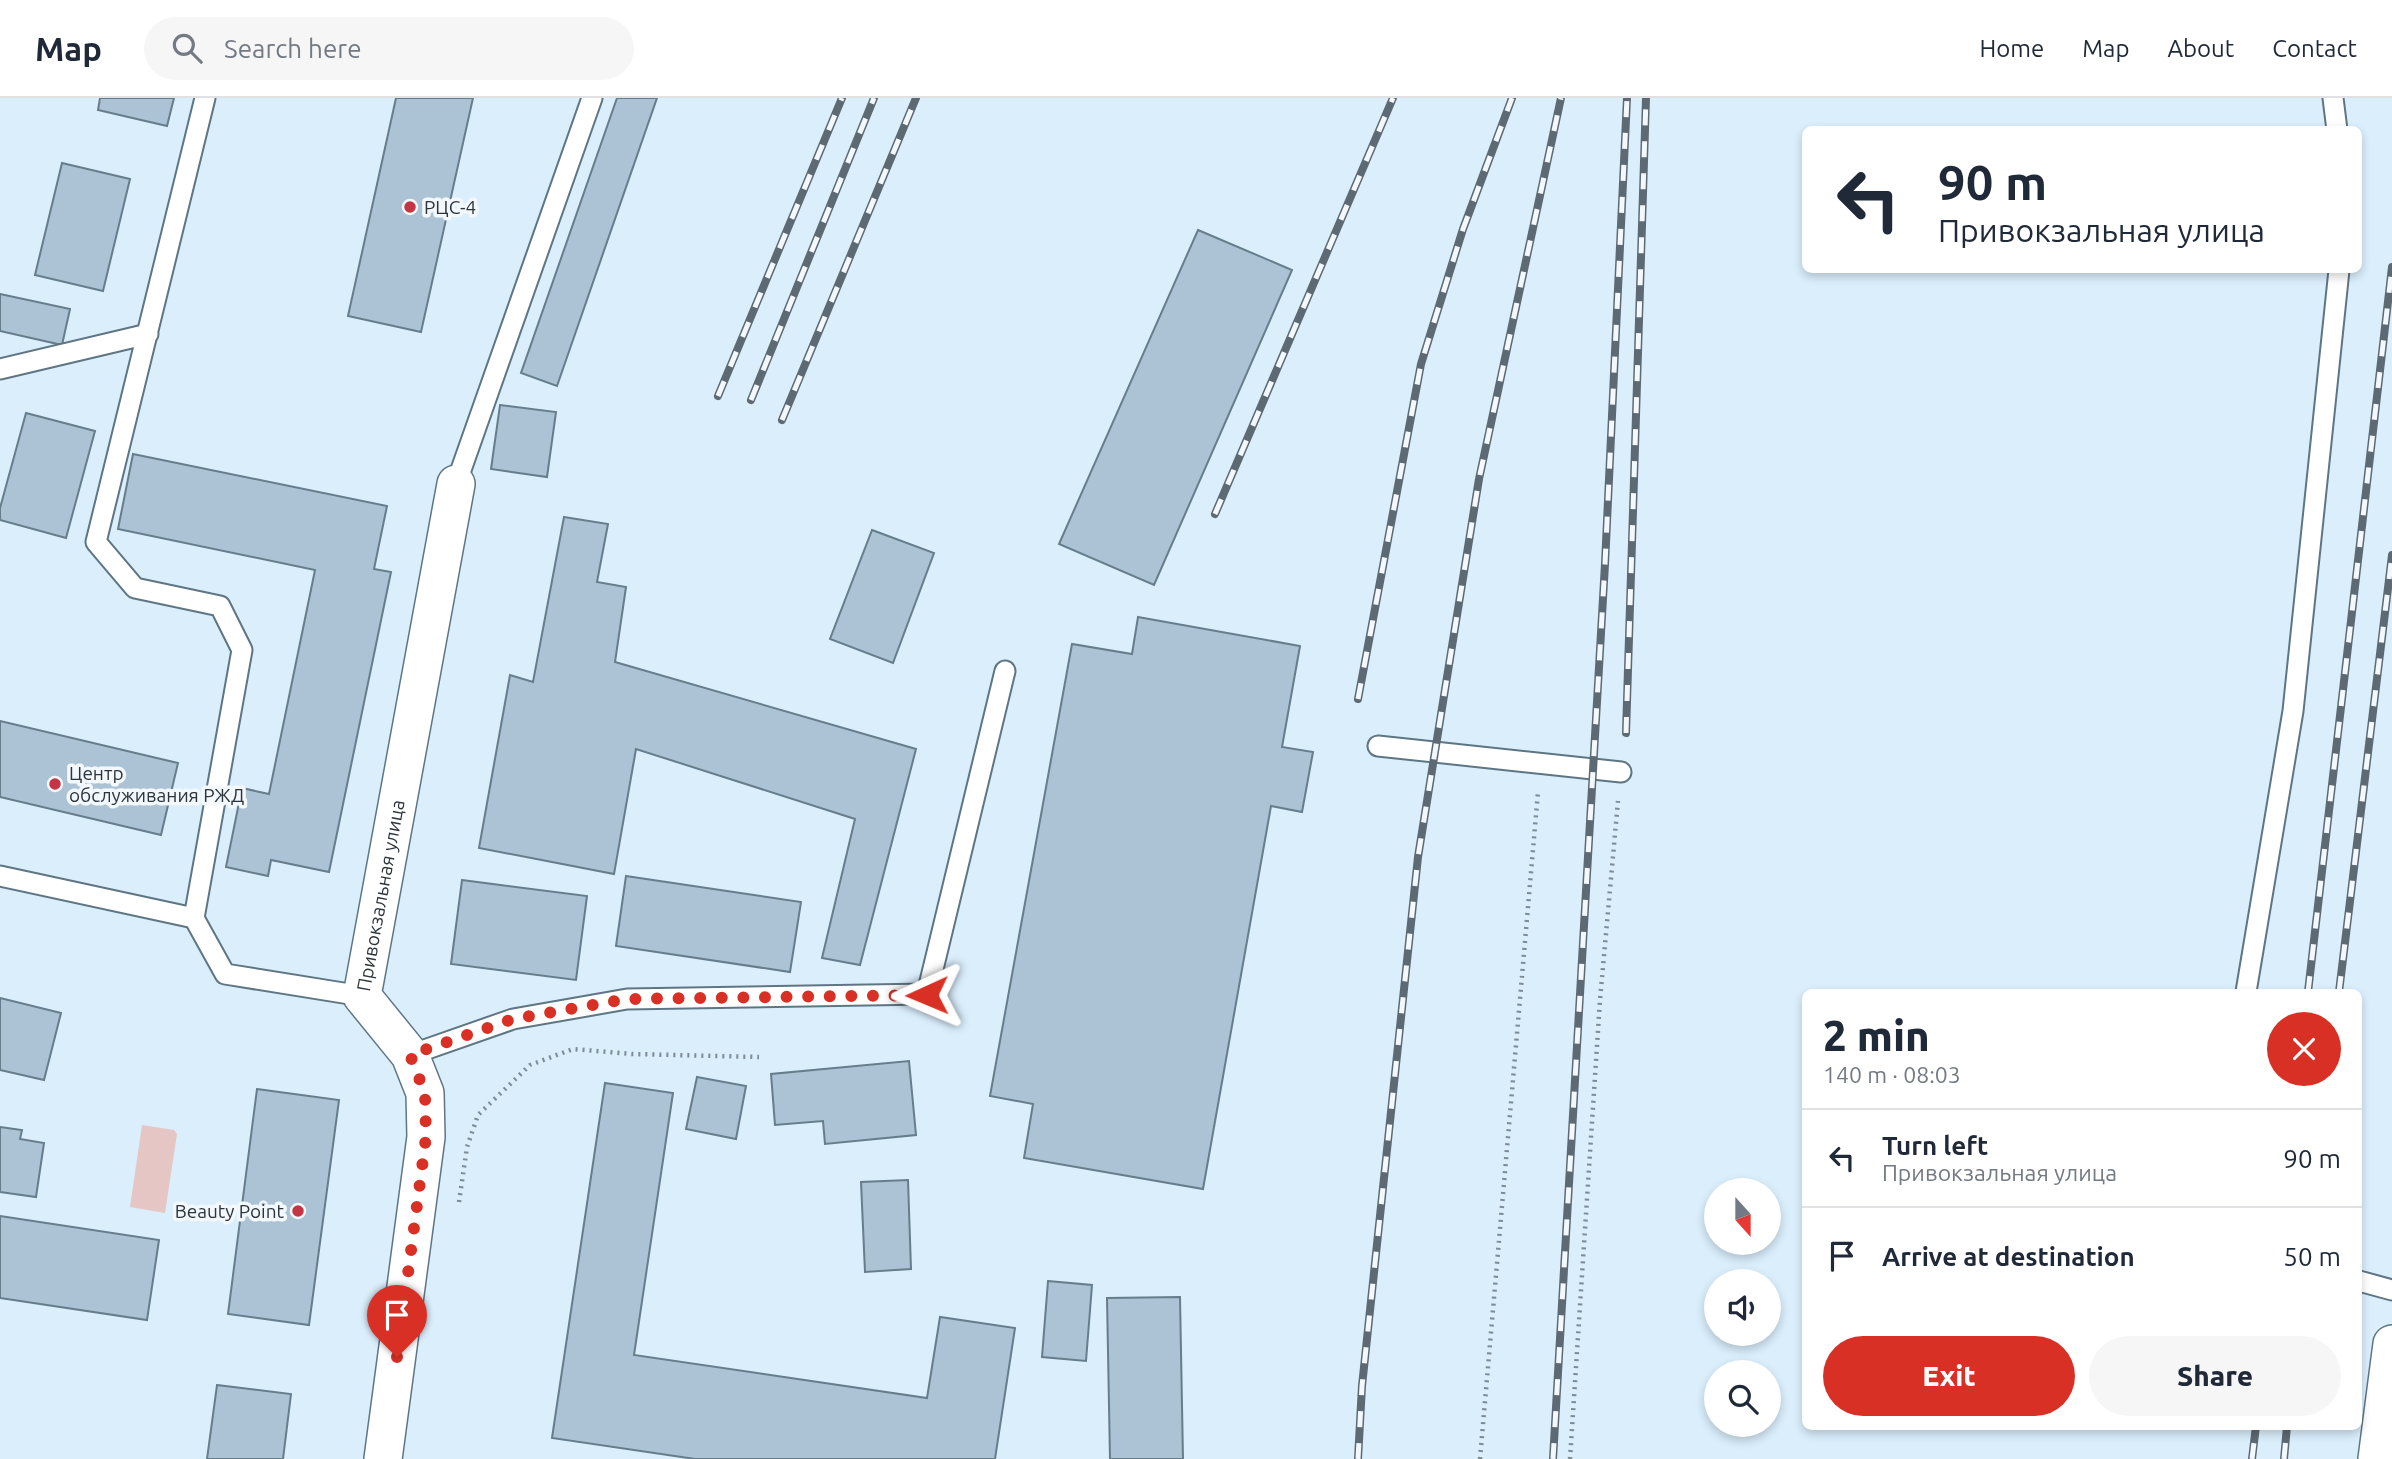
<!DOCTYPE html>
<html lang="en">
<head>
<meta charset="utf-8">
<style>
	body { margin:0; font-family:Ubuntu,sans-serif; background:#f6f6f7; color:#1f2937; height:100vh; display:flex; flex-direction:column; font-size:26px; white-space:nowrap }
	* { box-sizing:border-box; margin:0 }
	p { font-size:23px; color:#747a83 }
	.icon { flex:none; width:38px; height:38px; fill:none; stroke:currentColor; stroke-width:2; stroke-linecap:round; stroke-linejoin:round }
	.map { position:relative; flex:1; overflow:hidden }
	.sheet { position:absolute; left:1802px; top:891px; width:560px; height:441px; display:flex; flex-direction:column; background:#fff; border-radius:10px; box-shadow:0 4px 10px #0003 }
	.sheet>* { flex:none }
	.hud { position:absolute; left:1802px; top:28px; width:560px; height:147px; border-radius:10px; box-shadow:0 4px 10px #0003; background:#fff; color:#1f2937; overflow:hidden }
	.needle { width:46px; rotate:159deg }
	.buttons { position:absolute; left:1704px; top:1080px; display:grid; gap:14px }
	.buttons a { display:grid; place-items:center; width:77px; height:77px; border-radius:50%; background:#fff; box-shadow:0 4px 10px #0003; font-size:35px }
	.pin { position:absolute; display:grid; place-items:center; width:60px; height:60px; color:#fff; margin:-72px -30px; border-radius:50% 50% 50% 0; rotate:-45deg; box-shadow:0 0 7px #0007 }
	.pin .icon { rotate:45deg }
	.me { position:absolute; width:77px; margin:-38px; rotate:269deg; stroke-linejoin:round; filter:drop-shadow(0 0 5px #0008) }
	.turn { display:flex; align-items:center; gap:24px; height:147px; padding:0 21px; font-size:32px }
	.turn .icon { width:91px; height:91px; stroke-width:2.5 }
	.turn b { display:block; font-size:49px; line-height:60px }
	.round { display:grid; place-items:center; flex:none; width:74px; height:74px; border-radius:37px; background:#f6f6f7 }
	.head { display:flex; align-items:center; justify-content:space-between; height:119px; padding:0 21px }
	h1 { font-size:42px; font-weight:800; line-height:52px }
	.primary-button { display:flex; gap:14px; margin-top:auto; padding:14px 21px }
	.primary-button a { flex:1; height:80px; border-radius:42px; background:#d93025; color:#fff; font-size:28px; font-weight:800; line-height:80px; text-align:center }
	.primary-button a+a { background:#f6f6f7; color:#1f2937 }
	ul { padding:0; list-style:none }
	li { display:flex; align-items:center; gap:21px; height:98px; padding:0 21px; border-top:2px solid #e0e1e3 }
	li div { flex:1 }
	li b { display:block; font-size:26px }
	li em { font-style:normal }
	header { display:flex; align-items:center; gap:42px; box-sizing:border-box; height:98px; padding:0 35px; background:#fff; border-bottom:2px solid #e0e1e3 }
	header strong { font-size:33px }
	nav { display:flex; gap:38px; margin-inline-start:auto; font-size:24px }
	.search { width:490px; height:63px; background:#f6f6f7; display:flex; align-items:center; gap:18px; box-sizing:border-box; padding:0 24px; border-radius:38px; color:#747a83; font-size:26px }
	.map>svg:first-child { display:block }
</style>
</head>
<body>
<header>
<strong>Map</strong>
<div class="search"><svg class="icon" aria-label="search" viewBox="0 0 24 24"><circle cx="10" cy="10" r="6"/><path d="M15 15l6 6"/></svg>Search here</div>
<nav><a>Home</a><a>Map</a><a>About</a><a>Contact</a></nav>
</header>
<div class="map">
<svg width="2392" height="1361" viewBox="0 0 2392 1361">
	<rect width="100%" height="100%" fill="#daeefc"/>
	<path fill="#e5c6c5" d="M142,1027L174,1032L177,1036L165,1115L130,1109Z"/>
	<path fill="#abc3d4" stroke="#667d8c" stroke-width="2" d="M100,0H174L167,28L98,12Z
		M396,0H473L421,234L348,218Z
		M617,0H657L557,288L521,275Z
		M62,65L130,81L103,193L35,177Z
		M1198,132L1292,172L1154,487L1059,446Z
		M0,196L70,211L62,247L0,233Z
		M500,307L556,314L547,379L491,371Z
		M26,315L95,333L66,440L0,422V410Z
		M133,356L387,408L374,471L391,474L329,774L271,762L268,778L226,769L242,690L269,696L315,472L118,431Z
		M564,419L608,426L597,484L626,489L615,564L916,651L860,867L822,860L855,721L636,651L614,776L479,750L510,577L533,584Z
		M872,432L934,455L893,565L830,541Z
		M1138,519L1300,548L1282,649L1313,654L1302,714L1271,708L1203,1091L1024,1060L1033,1006L990,998L1072,546L1132,556Z
		M0,623L178,665L161,737L0,699Z
		M626,778L801,804L790,874L616,848Z
		M462,782L587,798L576,882L451,866Z
		M0,900L61,915L44,982L0,972Z
		M909,963L916,1037L825,1046L823,1023L775,1027L771,976Z
		M697,979L746,988L736,1041L686,1031Z
		M605,985L673,995L634,1257L927,1300L940,1219L1015,1230L995,1361H695L552,1340Z
		M257,991L339,1002L309,1227L228,1216Z
		M0,1029L22,1032L20,1041L44,1045L36,1099L0,1094Z
		M908,1082L911,1171L865,1174L861,1084Z
		M0,1118L159,1142L147,1222L0,1200Z
		M1048,1183L1092,1187L1086,1263L1042,1259Z
		M1180,1199L1183,1361H1110L1107,1200Z
		M217,1287L291,1296L283,1361H207Z"/>
	<g fill="none" stroke-linecap="round" stroke-linejoin="round">
		<g stroke="#5e7584" stroke-width="23">
			<path id="service" d="M2333,0L2337,32
				M0,271L148,236
				M456,386L592,0
				M1378,648L1621,674
				M0,778L194,820L225,876L362,898
				M194,820L242,552L220,508L135,490L96,444L205,0
				M2246,894L2293,613L2339,172
				M410,957L513,921L627,901L927,896L1005,573
				M2359,1183L2392,1192"/>
		</g>
		<g stroke="#5e7584" stroke-width="40">
			<g id="minor">
				<path id="s1" d="M383,1361L426,1039L425,995L410,957L362,898L456,386"/>
				<path d="M2377,1361L2392,1246"/>
			</g>
		</g>
		<path stroke="#7d8b95" stroke-width="4.5" stroke-dasharray="2 5" stroke-linecap="butt" d="M459,1104L467,1049L478,1017L530,967L573,951L632,956L759,959
			M1480,1361L1538,694
			M1570,1361L1600,902L1618,703"/>
		<use href="#service" stroke="#fff" stroke-width="19"/>
		<use href="#minor" stroke="#fff" stroke-width="37"/>
		<g stroke="#5e6a73" stroke-width="8">
			<path id="rail" d="M718,298L842,0
				M751,302L874,0
				M782,322L916,0
				M1215,416L1393,0
				M1358,601L1421,266L1463,131L1512,0
				M1626,635L1646,0
				M2308,894L2392,169
				M2339,894L2392,457
				M1358,1361L1362,1288L1418,759L1479,381L1561,0
				M1553,1361L1605,466L1627,0
				M2252,1361L2256,1328
				M2284,1361L2287,1328"/>
		</g>
		<use href="#rail" stroke="#f3f8fc" stroke-width="5" stroke-dasharray="16" stroke-linecap="butt"/>
	</g>
	<g fill="none" stroke-linecap="round" stroke-linejoin="round">
		<path stroke="#d93025" stroke-width="12" stroke-dasharray="0 21.6" d="M397,1259L426,1039L425,995L410,957L513,921L627,901L927,897"/>
	</g>
	<g fill="#c53543" stroke="#f3f8fc" stroke-width="2.5">
		<circle cx="410" cy="109" r="7"/>
		<circle cx="55" cy="686" r="7"/>
		<circle cx="298" cy="1113" r="7"/>
	</g>
	<g text-anchor="middle" stroke-width="7" stroke-linejoin="round" paint-order="stroke">
		<g font-size="19" fill="#2c353c" stroke="#f3f8fc" text-anchor="start">
			<text x="424" y="116">РЦС-4</text>
			<text x="69" y="682">Центр<tspan x="69" dy="22">обслуживания РЖД</tspan></text>
			<text x="284" y="1120" text-anchor="end">Beauty Point</text>
		</g>
		<g font-size="19" fill="#2c353c" stroke="#f3f8fc">
			<text dy="7" stroke="none"><textPath href="#s1" startOffset="588">Привокзальная улица</textPath></text>
		</g>
	</g>
</svg>
<div class="buttons">
<a><svg class="needle" viewBox="-14 -14 28 28"><path d="M0-13l5 13h-10z" fill="#e53935"/><path d="M0 13l5-13h-10z" fill="#747a83"/></svg></a>
<a><svg class="icon" aria-label="sound" viewBox="0 0 24 24"><path d="M4 9h4l5-4v14l-5-4H4zM17 9q2 3 0 6"/></svg></a>
<a><svg class="icon" aria-label="search" viewBox="0 0 24 24"><circle cx="10" cy="10" r="6"/><path d="M15 15l6 6"/></svg></a>
</div>
<div class="pin" style="left:397px;top:1259px;background:#d93025"><svg class="icon" aria-label="arrive" viewBox="0 0 24 24"><path d="M6 21V4h12l-3 4 3 4H6"/></svg></div>
<svg class="me" style="left:927px;top:897px" viewBox="-20 -20 40 40"><path d="M0-17L14 15 0 8-14 15z" fill="#d93025" stroke="#fff" stroke-width="4"/></svg>
<div class="hud">
<div class="turn"><svg class="icon" aria-label="left" viewBox="0 0 24 24"><path d="M17 20v-9H6M10 6l-5 5 5 5"/></svg><div><b>90 m</b>Привокзальная улица</div></div>
</div>
<section class="sheet">
<div class="head"><div><h1>2 min</h1><p>140 m · 08:03</p></div><a class="round" style="background:#d93025;color:#fff"><svg class="icon" aria-label="close" viewBox="0 0 24 24"><path d="M6 6l12 12M18 6L6 18"/></svg></a></div>
<ul>
<li><svg class="icon" aria-label="left" viewBox="0 0 24 24"><path d="M17 20v-9H6M10 6l-5 5 5 5"/></svg><div><b>Turn left</b><p>Привокзальная улица</p></div><em>90 m</em></li>
<li><svg class="icon" aria-label="arrive" viewBox="0 0 24 24"><path d="M6 21V4h12l-3 4 3 4H6"/></svg><div><b>Arrive at destination</b></div><em>50 m</em></li>
</ul>
<div class="primary-button"><a>Exit</a><a>Share</a></div>
</section>
</div>
</body>
</html>
